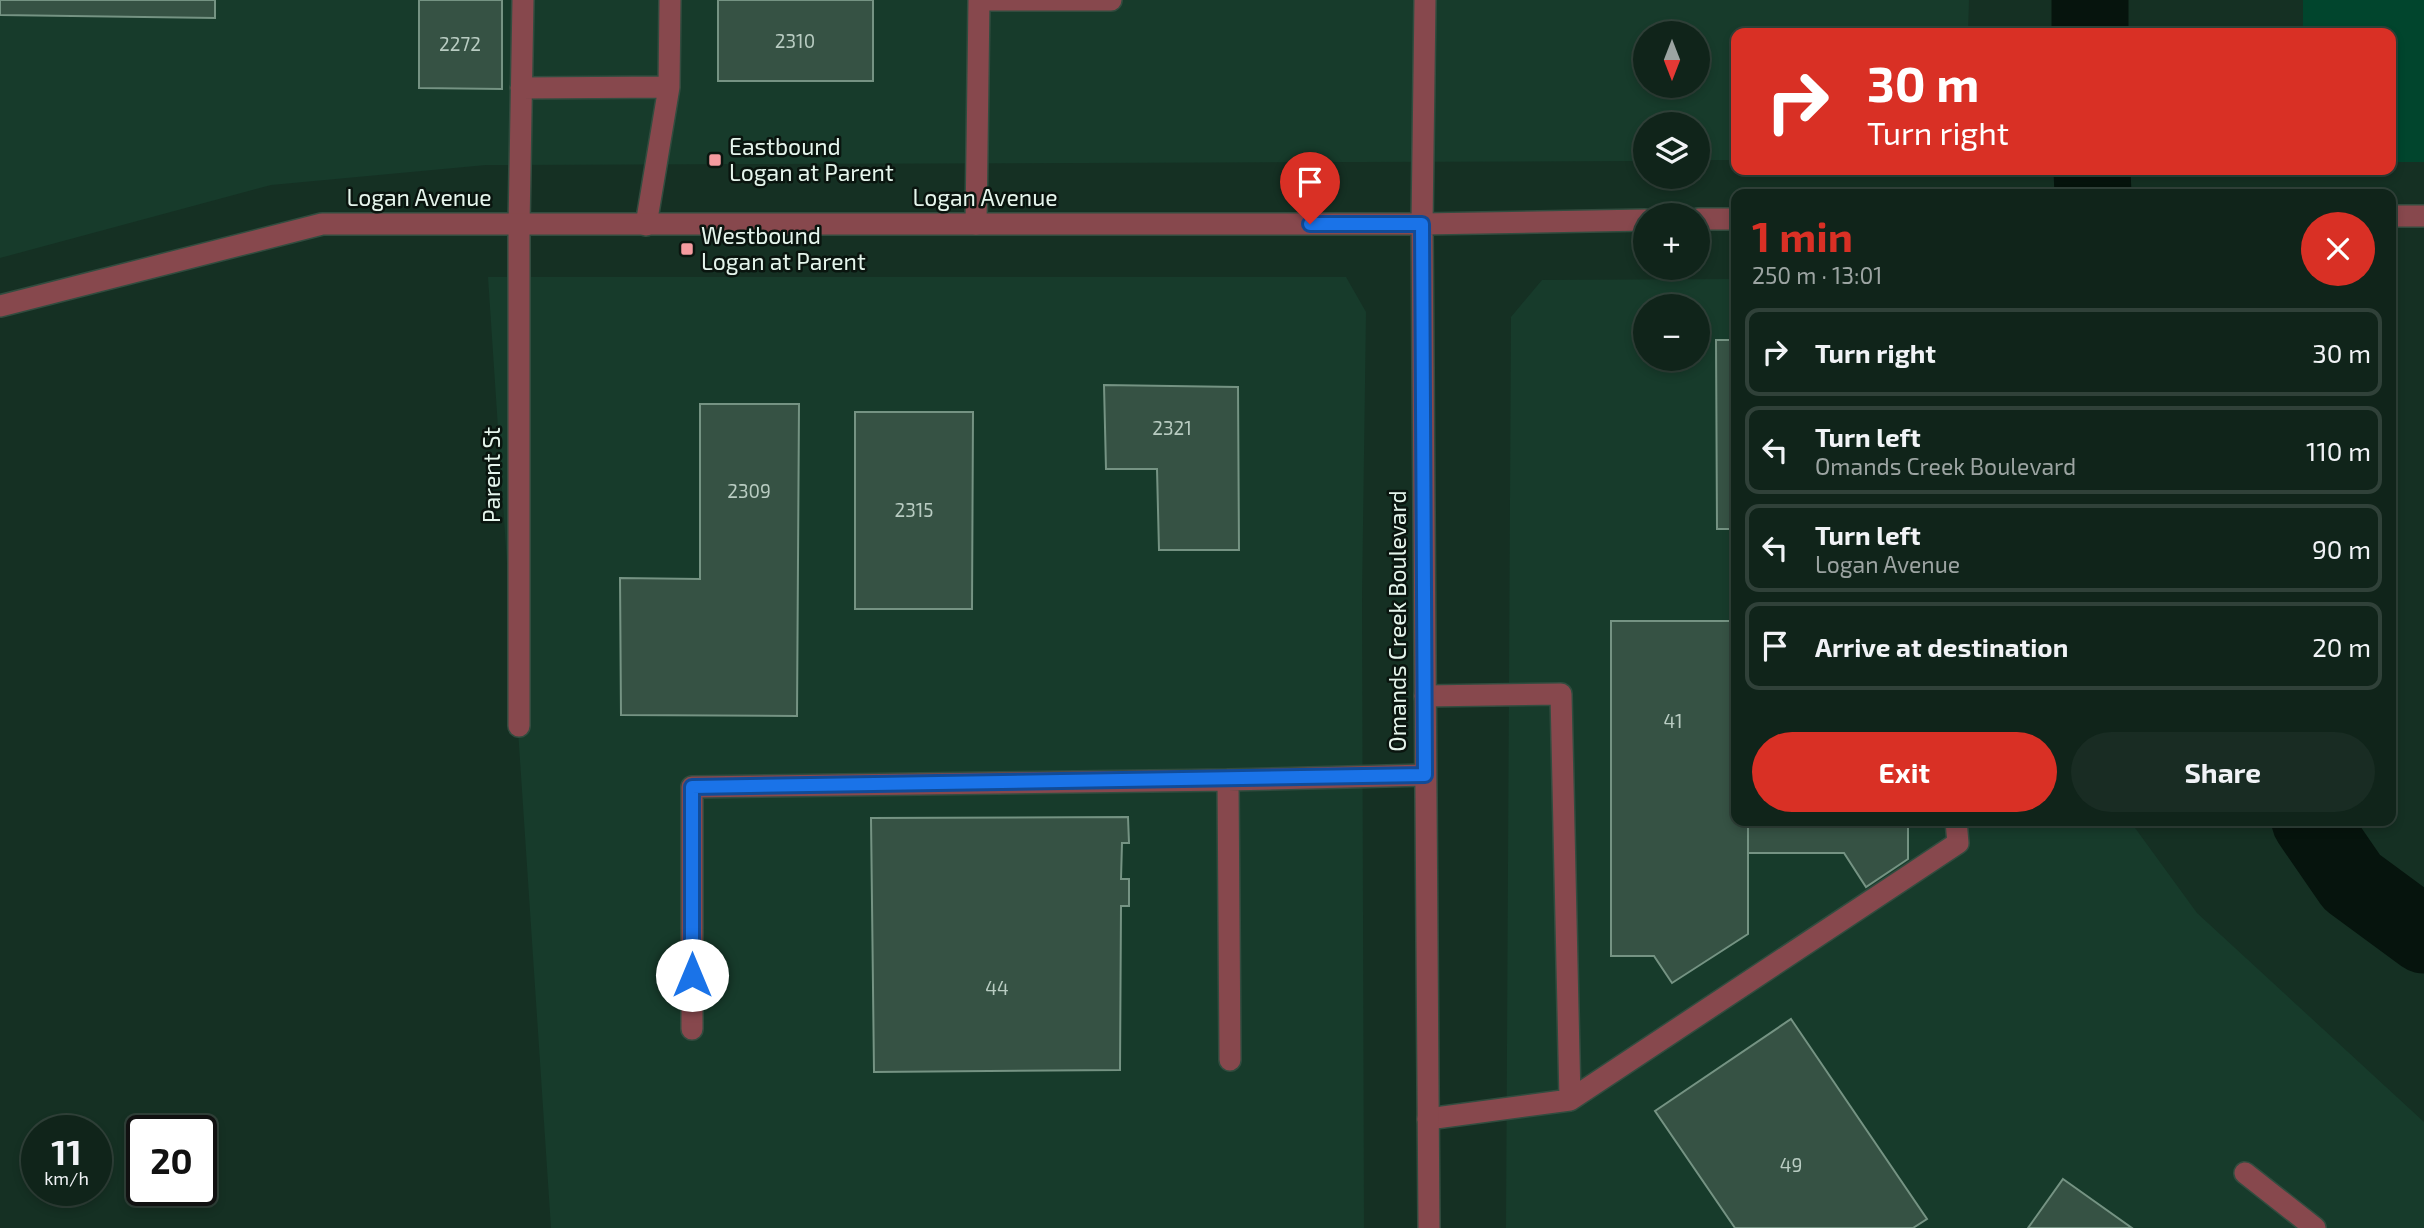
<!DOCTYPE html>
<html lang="en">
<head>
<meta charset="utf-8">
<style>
	body { margin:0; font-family:"Exo 2",sans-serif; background:#192c23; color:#f1f3f6; height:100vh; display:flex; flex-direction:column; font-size:26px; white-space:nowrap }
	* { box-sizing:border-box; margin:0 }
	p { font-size:23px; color:#9ca4a2 }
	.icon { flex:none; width:38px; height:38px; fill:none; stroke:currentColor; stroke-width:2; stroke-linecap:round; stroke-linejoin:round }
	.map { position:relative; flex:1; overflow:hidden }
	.details { position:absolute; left:1731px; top:189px; width:665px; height:637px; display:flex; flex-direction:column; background:#10241a; border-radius:14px; box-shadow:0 4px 10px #0003,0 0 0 2px #304139 }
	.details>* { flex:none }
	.top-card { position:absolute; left:1731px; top:28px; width:665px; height:147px; border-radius:14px; box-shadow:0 4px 10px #0003,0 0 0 2px #304139; background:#d93025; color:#fff; overflow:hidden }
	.needle { width:46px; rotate:180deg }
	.tools { position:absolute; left:1633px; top:21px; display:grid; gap:14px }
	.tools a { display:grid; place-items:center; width:77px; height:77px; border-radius:50%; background:#10241a; box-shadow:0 4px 10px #0003,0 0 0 2px #304139; font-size:35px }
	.speed { position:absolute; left:21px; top:1115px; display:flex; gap:14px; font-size:35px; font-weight:700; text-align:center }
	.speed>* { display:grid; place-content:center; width:91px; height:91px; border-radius:50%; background:#10241a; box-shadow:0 4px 10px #0003,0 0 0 2px #304139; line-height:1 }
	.speed small { font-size:18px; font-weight:400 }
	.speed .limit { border:4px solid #111; border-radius:10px; background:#fff; color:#111 }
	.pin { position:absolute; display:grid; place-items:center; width:60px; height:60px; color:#fff; margin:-72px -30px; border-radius:50% 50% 50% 0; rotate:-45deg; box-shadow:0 0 7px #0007 }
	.pin .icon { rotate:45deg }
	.me { position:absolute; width:77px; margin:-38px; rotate:0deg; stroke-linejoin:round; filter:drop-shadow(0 0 5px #0008) }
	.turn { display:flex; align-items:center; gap:24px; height:147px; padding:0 21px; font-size:32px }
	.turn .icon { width:91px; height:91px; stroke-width:2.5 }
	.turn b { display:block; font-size:49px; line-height:60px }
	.round { display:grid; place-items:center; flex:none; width:74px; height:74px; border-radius:37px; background:#192c23 }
	.head { display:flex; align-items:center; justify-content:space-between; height:119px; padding:0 21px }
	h1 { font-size:42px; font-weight:700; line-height:52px; color:#d93025 }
	.action { display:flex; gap:14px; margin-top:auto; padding:14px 21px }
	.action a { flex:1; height:80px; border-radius:42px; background:#d93025; color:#fff; font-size:28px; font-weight:700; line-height:80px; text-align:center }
	.action a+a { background:#192c23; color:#f1f3f6 }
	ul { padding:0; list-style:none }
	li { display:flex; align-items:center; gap:21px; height:88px; margin:0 14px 10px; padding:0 7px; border:4px solid #304139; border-radius:14px }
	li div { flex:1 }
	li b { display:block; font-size:26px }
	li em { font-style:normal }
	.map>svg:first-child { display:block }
</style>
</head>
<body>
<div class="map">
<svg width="2424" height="1228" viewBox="0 0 2424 1228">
	<rect width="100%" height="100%" fill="#153023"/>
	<path fill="#173b2b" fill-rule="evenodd" d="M0,0H1969L1968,33H1736V160H1698V124H1645V161L486,165L271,185L0,258ZM1645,33H1698V86H1645Z
		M488,277H1346L1366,312L1362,597L1364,1228H551Z
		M1736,279V821H2130L2197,913L2424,1122V1228H1506L1511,317L1542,280ZM1645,306H1698V359H1645Z"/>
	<path fill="#01452d" d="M2303,0H2424V162H2391L2390,33H2303Z"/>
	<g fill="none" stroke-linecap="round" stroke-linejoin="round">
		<path stroke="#06140d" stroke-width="77" d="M2090,0V33
			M2092,170L2093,194
			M2310,821L2352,882L2424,935"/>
	</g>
	<path fill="#365244" stroke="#759383" stroke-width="2" d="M0,0H215V18L0,15Z
		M419,0H502V89L419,88Z
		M718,0H873V81H718Z
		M1716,340H1736V529H1717Z
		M1104,385L1238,387L1239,550H1159L1157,469H1106Z
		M700,404H799L797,716L621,715L620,578L700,579Z
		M855,412H973L972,609H855Z
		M1611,621H1736V821H1748V934L1672,983L1654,956H1611Z
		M1128,817L1129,843H1122L1121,879H1129V906H1121L1120,1070L874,1072L871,818Z
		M1748,821L1908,822V859L1866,887L1844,853H1748Z
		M1791,1019L1927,1219L1913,1228H1735L1655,1111Z
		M2063,1179L2132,1228H2028Z"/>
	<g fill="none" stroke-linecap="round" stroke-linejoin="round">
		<g stroke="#324c3f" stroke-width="24">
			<path id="lane" d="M521,88L669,87
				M976,224L979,0H1111
				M1422,224L1425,0
				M519,225L523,0
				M646,225L669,87L670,0
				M1425,696L1561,694L1570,1100L1958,843L1956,821
				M692,1029V787L1228,780
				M1230,1060L1228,780L1425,775
				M1428,1119L1570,1100
				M2245,1173L2315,1228"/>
		</g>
		<g stroke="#324c3f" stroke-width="24">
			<path id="street" d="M2390,216H2424
				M1698,219H1736
				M1422,224L1429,1228
				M519,225V726
				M0,306L322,224H1422L1645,220"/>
		</g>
		<use href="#lane" stroke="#87484d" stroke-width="21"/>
		<use href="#street" stroke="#87484d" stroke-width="21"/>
	</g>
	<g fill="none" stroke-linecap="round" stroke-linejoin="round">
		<g stroke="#114b97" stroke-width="18">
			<path id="route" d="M692,975V787L1425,775L1422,224H1310"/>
		</g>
		<use href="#route" stroke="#1a73e8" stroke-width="12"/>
	</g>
	<g fill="#f49b9f" stroke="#0a150f" stroke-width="2.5">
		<rect x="708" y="153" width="14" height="14" rx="3.5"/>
		<rect x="680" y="242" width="14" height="14" rx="3.5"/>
	</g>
	<g text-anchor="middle" stroke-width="5" stroke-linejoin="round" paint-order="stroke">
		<g font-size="19" fill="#b9ccc2">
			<text x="795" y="48">2310</text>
			<text x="460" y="51">2272</text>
			<text x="1172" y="435">2321</text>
			<text x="749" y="498">2309</text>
			<text x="914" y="517">2315</text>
			<text x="1673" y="728">41</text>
			<text x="997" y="995">44</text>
			<text x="1791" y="1172">49</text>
		</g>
		<g font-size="23" fill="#e5f5ec" stroke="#0a150f" text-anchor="start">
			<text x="729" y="155">Eastbound<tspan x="729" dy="26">Logan at Parent</tspan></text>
			<text x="701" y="244">Westbound<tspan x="701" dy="26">Logan at Parent</tspan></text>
		</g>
		<g font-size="23" fill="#e5f5ec" stroke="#0a150f">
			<text x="419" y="206">Logan Avenue</text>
			<text x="985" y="206">Logan Avenue</text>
			<text transform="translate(492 475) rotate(-90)" y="8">Parent St</text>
			<text transform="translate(1398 621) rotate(-90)" y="8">Omands Creek Boulevard</text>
		</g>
	</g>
</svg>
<div class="tools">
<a><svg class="needle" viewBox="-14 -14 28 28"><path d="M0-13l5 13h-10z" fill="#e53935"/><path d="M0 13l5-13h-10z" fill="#9ca4a2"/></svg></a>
<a><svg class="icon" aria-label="layers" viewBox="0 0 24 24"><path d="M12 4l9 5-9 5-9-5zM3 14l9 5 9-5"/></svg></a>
<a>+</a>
<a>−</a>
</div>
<div class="speed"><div>11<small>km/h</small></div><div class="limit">20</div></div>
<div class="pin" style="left:1310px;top:224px;background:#d93025"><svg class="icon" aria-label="arrive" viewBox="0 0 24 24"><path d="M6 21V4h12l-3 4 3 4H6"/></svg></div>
<svg class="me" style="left:692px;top:975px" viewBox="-20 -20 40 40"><circle r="19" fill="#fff"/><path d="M0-13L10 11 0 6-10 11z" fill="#1a73e8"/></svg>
<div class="top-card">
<div class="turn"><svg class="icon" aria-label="right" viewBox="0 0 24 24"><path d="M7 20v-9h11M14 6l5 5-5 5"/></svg><div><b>30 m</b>Turn right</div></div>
</div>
<section class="details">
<div class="head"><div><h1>1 min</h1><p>250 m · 13:01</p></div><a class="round" style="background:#d93025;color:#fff"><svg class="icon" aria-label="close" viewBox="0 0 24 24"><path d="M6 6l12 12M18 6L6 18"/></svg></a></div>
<ul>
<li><svg class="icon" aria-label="right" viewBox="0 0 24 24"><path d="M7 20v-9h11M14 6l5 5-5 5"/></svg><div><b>Turn right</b></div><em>30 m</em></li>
<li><svg class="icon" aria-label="left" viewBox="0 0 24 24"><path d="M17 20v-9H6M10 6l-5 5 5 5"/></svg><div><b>Turn left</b><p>Omands Creek Boulevard</p></div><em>110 m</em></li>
<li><svg class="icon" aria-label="left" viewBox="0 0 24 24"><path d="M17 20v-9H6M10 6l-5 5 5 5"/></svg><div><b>Turn left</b><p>Logan Avenue</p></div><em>90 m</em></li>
<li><svg class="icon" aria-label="arrive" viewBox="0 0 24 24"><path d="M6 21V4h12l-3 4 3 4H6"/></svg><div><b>Arrive at destination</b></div><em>20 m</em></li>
</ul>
<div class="action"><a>Exit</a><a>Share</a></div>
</section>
</div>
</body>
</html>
